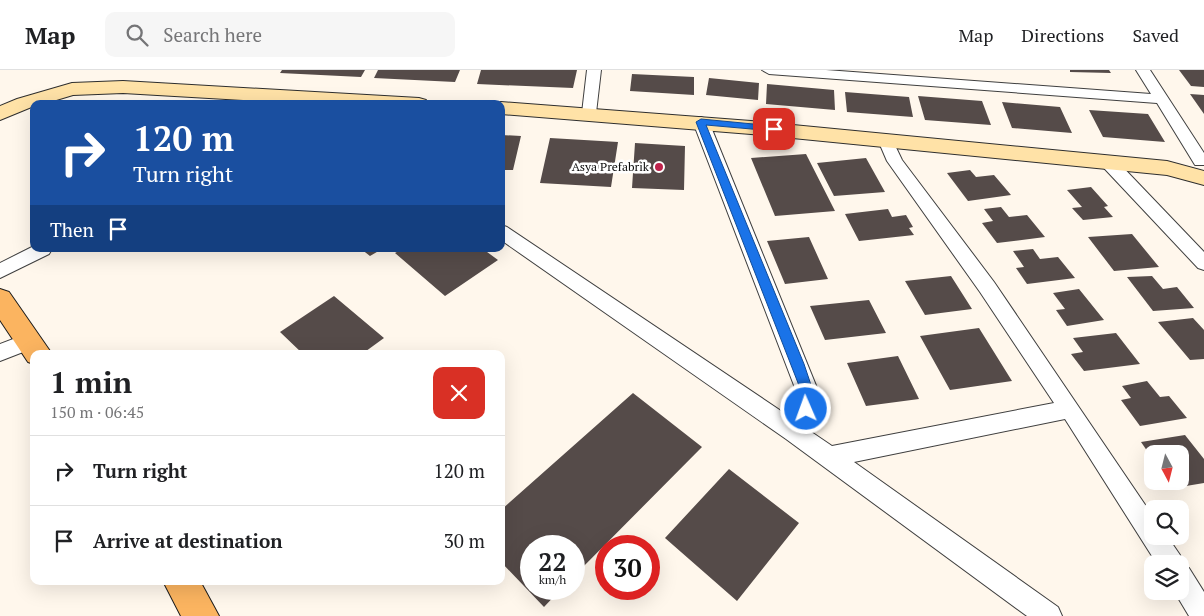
<!DOCTYPE html>
<html lang="en">
<head>
<meta charset="utf-8">
<style>
	body { margin:0; font-family:"PT Serif",serif; background:#f6f6f6; color:#202124; height:100vh; display:flex; flex-direction:column; font-size:19px; white-space:nowrap }
	* { box-sizing:border-box; margin:0 }
	p { font-size:16px; color:#757577 }
	.icon { flex:none; width:28px; height:28px; fill:none; stroke:currentColor; stroke-width:2; stroke-linecap:round; stroke-linejoin:round }
	.map { position:relative; flex:1; overflow:hidden }
	.panel { position:absolute; left:30px; top:280px; width:475px; height:235px; display:flex; flex-direction:column; background:#fff; border-radius:10px; box-shadow:0 5px 20px #0002 }
	.panel>* { flex:none }
	.top-card { position:absolute; left:30px; top:30px; width:475px; height:152px; border-radius:10px; box-shadow:0 5px 20px #0002; background:#1a4fa0; color:#fff; overflow:hidden }
	.needle { width:32px; rotate:173deg }
	.buttons { position:absolute; left:1144px; top:375px; display:grid; gap:10px }
	.buttons a { display:grid; place-items:center; width:45px; height:45px; border-radius:10px; background:#fff; box-shadow:0 5px 20px #0002; font-size:25px }
	.speed { position:absolute; left:520px; top:465px; display:flex; gap:10px; font-size:25px; font-weight:700; text-align:center }
	.speed>* { display:grid; place-content:center; width:65px; height:65px; border-radius:50%; background:#fff; box-shadow:0 5px 20px #0002; line-height:1 }
	.speed small { font-size:12px; font-weight:400 }
	.speed .limit { border:8px solid #d22; background:#fff; color:#111 }
	.pin { position:absolute; display:grid; place-items:center; width:42px; height:42px; color:#fff; margin:-21px; border-radius:10px; box-shadow:0 2px 8px #0006 }
	.me { position:absolute; width:55px; margin:-28px; rotate:358deg; stroke-linejoin:round; filter:drop-shadow(0 0 4px #0008) }
	.turn { display:flex; align-items:center; gap:18px; height:105px; padding:0 20px; font-size:22px }
	.turn .icon { width:65px; height:65px; stroke-width:2.5 }
	.turn b { display:block; font-size:35px; line-height:42px }
	.then { display:flex; align-items:center; height:48px; padding:0 20px; background:#0003; gap:10px; font-size:19px }
	.round { display:grid; place-items:center; flex:none; width:52px; height:52px; border-radius:10px; background:#f6f6f6 }
	.summary { display:flex; align-items:center; justify-content:space-between; height:85px; padding:0 20px }
	h1 { font-size:30px; font-weight:700; line-height:38px }
	ul { padding:0; list-style:none }
	li { display:flex; align-items:center; gap:15px; height:70px; padding:0 20px; border-top:1px solid #e0e0e0 }
	li div { flex:1 }
	li b { display:block; font-size:19px }
	li em { font-style:normal }
	header { display:flex; align-items:center; gap:30px; box-sizing:border-box; height:70px; padding:0 25px; background:#fff; border-bottom:1px solid #e0e0e0 }
	header strong { font-size:24px }
	nav { display:flex; gap:28px; margin-inline-start:auto; font-size:18px }
	.search { width:350px; height:45px; background:#f6f6f6; display:flex; align-items:center; gap:12px; box-sizing:border-box; padding:0 18px; border-radius:10px; color:#757577; font-size:19px }
	.map>svg:first-child { display:block }
</style>
</head>
<body>
<header>
<strong>Map</strong>
<div class="search"><svg class="icon" aria-label="search" viewBox="0 0 24 24"><circle cx="10" cy="10" r="6"/><path d="M15 15l6 6"/></svg>Search here</div>
<nav><a>Map</a><a>Directions</a><a>Saved</a></nav>
</header>
<div class="map">
<svg width="1204" height="546" viewBox="0 0 1204 546">
	<rect width="100%" height="100%" fill="#fff7ec"/>
	<path fill="#554b49" d="M282,0H365L361,7L280,3Z
		M378,0H460L455,12L374,8Z
		M481,0H577L573,18L477,14Z
		M1070,0H1109L1111,3L1070,2Z
		M1179,0H1204V17L1191,16Z
		M632,4L694,7V25L630,21Z
		M709,8L759,13L758,30L706,25Z
		M767,14L834,20L835,40L766,34Z
		M845,22L909,27L913,47L847,42Z
		M1190,24L1204,25V44Z
		M918,26L982,31L991,55L925,50Z
		M1002,32L1060,37L1072,63L1012,58Z
		M1089,40L1148,44L1165,72L1103,67Z
		M501,65L521,66L513,100H501Z
		M550,68L618,72L611,117L540,113Z
		M635,73L685,76L684,120L632,118Z
		M806,84L835,141L775,146L751,88Z
		M866,88L885,122L834,126L817,93Z
		M970,100L976,107L994,105L1011,125L968,131L947,103Z
		M1091,117L1108,136L1104,137L1113,147L1083,150L1072,138L1082,137L1067,120Z
		M1001,137L1009,147L1027,145L1045,167L997,173L982,153L993,151L984,139Z
		M888,139L892,147L906,145L913,157L909,158L914,165L859,171L845,144Z
		M1132,164L1159,197L1114,201L1088,167Z
		M809,167L828,209L785,214L767,171Z
		M361,179H382L370,186Z
		M402,179H483L498,190L445,226L395,183Z
		M1033,179L1040,189L1058,187L1075,208L1027,214L1016,198L1024,197L1013,181Z
		M951,206L972,239L925,245L905,211Z
		M1152,206L1163,219L1177,217L1194,238L1153,241L1127,207Z
		M1079,219L1104,250L1067,256L1056,240L1065,239L1053,223Z
		M334,226L384,268L362,284H303L280,262Z
		M869,230L886,263L825,270L810,236Z
		M1193,248L1204,260V289L1190,290L1158,252Z
		M979,258L1012,311L950,320L920,266Z
		M1116,263L1140,294L1084,301L1071,284L1083,282L1073,268Z
		M898,286L919,329L866,336L847,293Z
		M1147,311L1160,327L1169,326L1187,348L1140,356L1121,330L1131,328L1122,316Z
		M633,323L702,377L574,506V476H531V519H561L544,537L501,492V440Z
		M1185,365L1204,389V413L1174,418L1170,411H1180V384H1152V388L1141,372Z
		M729,399L799,453L737,531L665,468Z"/>
	<g fill="none" stroke-linecap="round" stroke-linejoin="round">
		<g stroke="#3f3f3f" stroke-width="2">
			<path id="street" d="M587,0H601L596,43L594,46H584L582,43Z
				M762,0H826L1151,24L1136,0H1150L1204,83V95H1195L1157,33L769,4Z
				M701,47L706,49L709,52L817,318L816,339L807,359L832,376L1054,333L980,222L887,91L878,70L881,67H891L902,90L994,212L1152,445V466H1167L1180,485L1183,496L1189,498L1204,522V546H1189L1174,521H1180V494H1157L1065,349L854,392L1058,537L1062,546H1027L786,369L501,170V155L507,157L790,347L794,339L795,318L693,52L696,49Z
				M1109,88L1115,89L1204,182V200L1198,198L1103,97L1101,93L1103,89Z
				M34,176V179H52L49,184L0,208V193Z
				M29,263L36,265L39,271L36,277L0,291V274Z"/>
		</g>
		<g stroke="#2e2e2e" stroke-width="2">
			<path id="secondary" d="M123,11L419,28L426,30L429,34H311L123,23L73,25L43,34H34V36L0,50V36L17,29L72,13Z
				M501,32L751,51L1167,91L1204,101V115L1167,105L751,64L501,44V34H494Z"/>
		</g>
		<g stroke="#1d1d1d" stroke-width="2">
			<path id="primary" d="M0,219L9,222L52,284H34V294L28,292L0,250Z
				M163,511H200L219,546H181Z"/>
		</g>
		<use href="#street" fill="#fff" fill-rule="evenodd"/>
		<use href="#secondary" fill="#ffe2a7" fill-rule="evenodd"/>
		<use href="#primary" fill="#fbb460" fill-rule="evenodd"/>
	</g>
	<path fill="#1a73e8" stroke="#114b97" d="M701,49L774,56L779,59L774,61L706,55L804,294L812,318L810,343L806,344L801,343L799,339L800,318L696,52Z"/>
	<circle fill="#be224b" stroke="#fff" stroke-width="2" cx="659" cy="97" r="5"/>
	<g text-anchor="middle" stroke-width="5" stroke-linejoin="round" paint-order="stroke">
		<g font-size="12" fill="#0c0c0c" stroke="#fff" text-anchor="end">
			<text x="649" y="101">Asya Prefabrik</text>
		</g>
	</g>
</svg>
<div class="buttons">
<a><svg class="needle" viewBox="-14 -14 28 28"><path d="M0-13l5 13h-10z" fill="#e53935"/><path d="M0 13l5-13h-10z" fill="#757577"/></svg></a>
<a><svg class="icon" aria-label="search" viewBox="0 0 24 24"><circle cx="10" cy="10" r="6"/><path d="M15 15l6 6"/></svg></a>
<a><svg class="icon" aria-label="layers" viewBox="0 0 24 24"><path d="M12 4l9 5-9 5-9-5zM3 14l9 5 9-5"/></svg></a>
</div>
<div class="speed"><div>22<small>km/h</small></div><div class="limit">30</div></div>
<div class="pin" style="left:774px;top:59px;background:#d93025"><svg class="icon" aria-label="arrive" viewBox="0 0 24 24"><path d="M6 21V4h12l-3 4 3 4H6"/></svg></div>
<svg class="me" style="left:806px;top:339px" viewBox="-20 -20 40 40"><circle r="17" fill="#1a73e8" stroke="#fff" stroke-width="3"/><path d="M0-11L8 9 0 5-8 9z" fill="#fff"/></svg>
<div class="top-card">
<div class="turn"><svg class="icon" aria-label="right" viewBox="0 0 24 24"><path d="M7 20v-9h11M14 6l5 5-5 5"/></svg><div><b>120 m</b>Turn right</div></div>
<div class="then">Then<svg class="icon" aria-label="arrive" viewBox="0 0 24 24"><path d="M6 21V4h12l-3 4 3 4H6"/></svg></div>
</div>
<section class="panel">
<div class="summary"><div><h1>1 min</h1><p>150 m · 06:45</p></div><a class="round" style="background:#d93025;color:#fff"><svg class="icon" aria-label="close" viewBox="0 0 24 24"><path d="M6 6l12 12M18 6L6 18"/></svg></a></div>
<ul>
<li><svg class="icon" aria-label="right" viewBox="0 0 24 24"><path d="M7 20v-9h11M14 6l5 5-5 5"/></svg><div><b>Turn right</b></div><em>120 m</em></li>
<li><svg class="icon" aria-label="arrive" viewBox="0 0 24 24"><path d="M6 21V4h12l-3 4 3 4H6"/></svg><div><b>Arrive at destination</b></div><em>30 m</em></li>
</ul>
</section>
</div>
</body>
</html>
